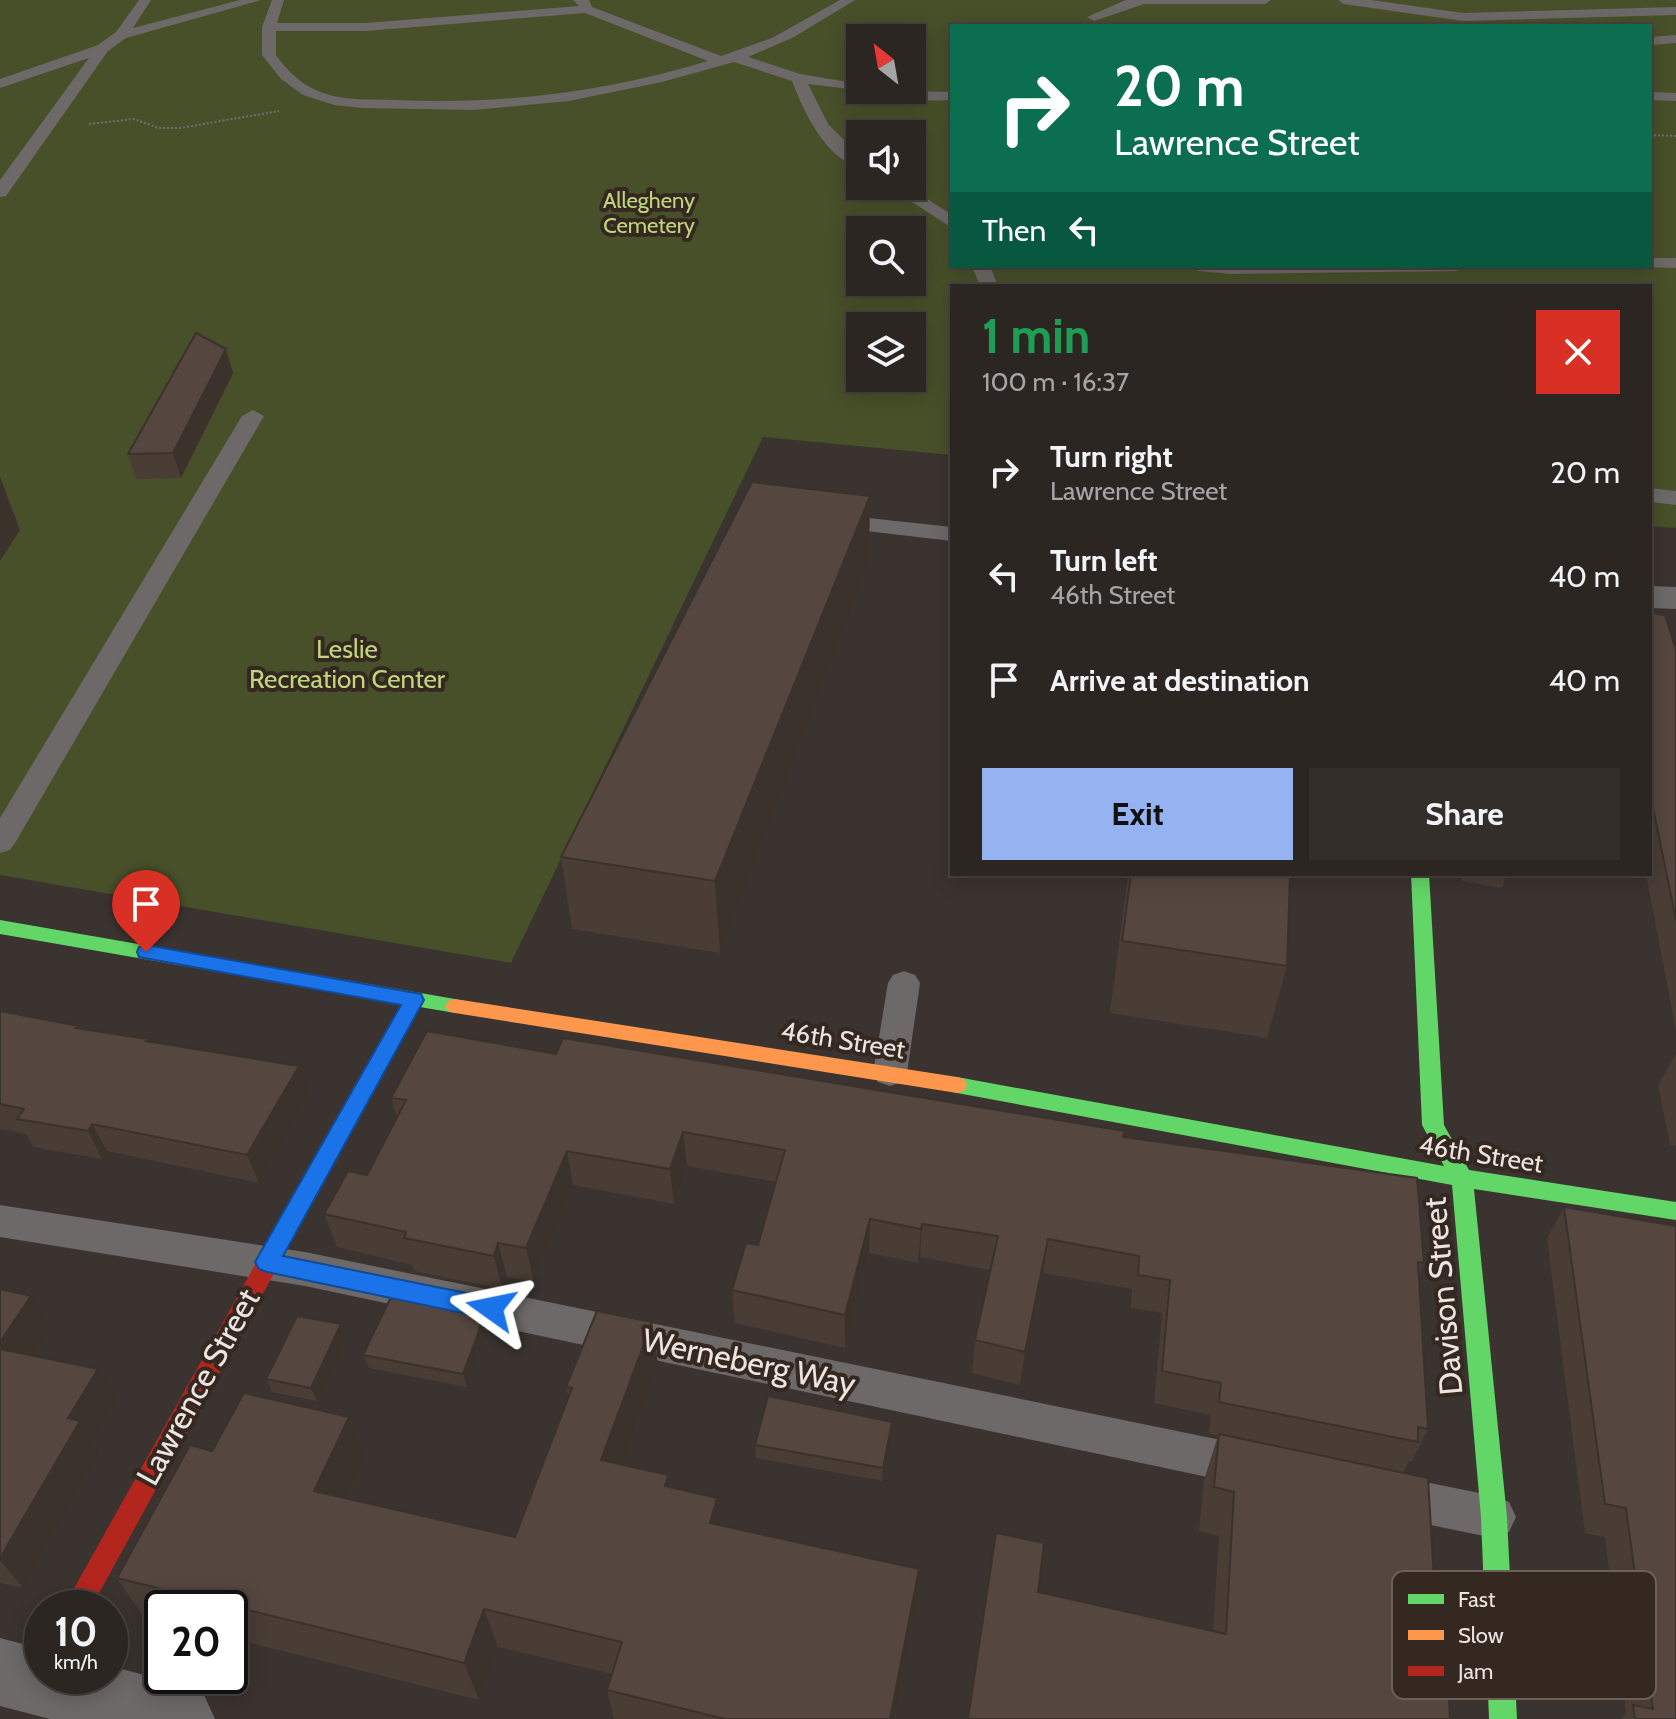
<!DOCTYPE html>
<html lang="en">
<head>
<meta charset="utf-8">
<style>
	body { margin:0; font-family:Cabin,sans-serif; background:#342e2b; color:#f1f3f6; height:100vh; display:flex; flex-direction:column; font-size:30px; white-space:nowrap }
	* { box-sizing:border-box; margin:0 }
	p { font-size:26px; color:#a6a5a6 }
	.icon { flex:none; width:44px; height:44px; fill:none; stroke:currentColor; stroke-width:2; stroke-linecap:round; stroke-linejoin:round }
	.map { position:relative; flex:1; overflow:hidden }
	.panel { position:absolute; left:950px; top:284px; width:702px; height:592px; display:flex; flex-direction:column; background:#2c2623; border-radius:0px; box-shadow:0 4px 20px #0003,0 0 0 2px #484341 }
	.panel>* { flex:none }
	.guide { position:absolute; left:950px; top:24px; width:702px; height:244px; border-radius:0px; box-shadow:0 4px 20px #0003,0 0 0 2px #484341; background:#0b6e4f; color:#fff; overflow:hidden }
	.needle { width:52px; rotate:329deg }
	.controls { position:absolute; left:846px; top:24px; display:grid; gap:16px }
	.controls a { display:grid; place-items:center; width:80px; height:80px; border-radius:0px; background:#2c2623; box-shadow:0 4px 20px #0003,0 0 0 2px #484341; font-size:40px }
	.speed { position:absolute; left:24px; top:1590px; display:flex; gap:16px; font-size:40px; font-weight:700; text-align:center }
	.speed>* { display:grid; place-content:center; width:104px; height:104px; border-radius:50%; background:#2c2623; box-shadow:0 4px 20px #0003,0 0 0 2px #484341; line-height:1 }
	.speed small { font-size:20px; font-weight:400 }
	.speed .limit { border:4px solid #111; border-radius:12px; background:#fff; color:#111 }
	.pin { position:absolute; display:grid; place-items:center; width:68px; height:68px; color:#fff; margin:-82px -34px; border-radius:50% 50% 50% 0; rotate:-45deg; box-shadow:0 0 8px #0007 }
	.pin .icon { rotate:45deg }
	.me { position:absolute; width:88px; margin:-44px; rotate:282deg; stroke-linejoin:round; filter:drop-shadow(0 0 6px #0008) }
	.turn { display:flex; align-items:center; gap:28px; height:168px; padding:0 32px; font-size:36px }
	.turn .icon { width:104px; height:104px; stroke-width:2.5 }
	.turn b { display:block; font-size:56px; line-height:68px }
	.then { display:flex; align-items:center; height:76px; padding:0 32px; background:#0003; gap:16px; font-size:30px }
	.round { display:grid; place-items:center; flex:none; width:84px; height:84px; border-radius:0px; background:#342e2b }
	.head { display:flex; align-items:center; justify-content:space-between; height:136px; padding:0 32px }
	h1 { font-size:48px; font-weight:800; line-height:60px; color:#1e9e55 }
	.cta { display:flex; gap:16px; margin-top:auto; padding:16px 32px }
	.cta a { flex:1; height:92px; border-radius:0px; background:#95b2f1; color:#111; font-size:32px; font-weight:800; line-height:92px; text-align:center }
	.cta a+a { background:#342e2b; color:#f1f3f6 }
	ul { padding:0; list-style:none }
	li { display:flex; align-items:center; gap:24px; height:104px; padding:0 32px }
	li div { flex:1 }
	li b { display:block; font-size:30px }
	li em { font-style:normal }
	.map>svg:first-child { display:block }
</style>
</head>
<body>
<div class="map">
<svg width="1676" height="1719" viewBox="0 0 1676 1719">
	<rect width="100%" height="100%" fill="#3a332f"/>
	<path fill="#485029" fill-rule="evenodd" d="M0,0H1676V528L1650,526V286H952V455L763,437L511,963L0,875ZM952,26H1650V266H952ZM860,38H912V90H860ZM860,134H912V186H860ZM860,230H912V282H860ZM860,326H912V378H860Z"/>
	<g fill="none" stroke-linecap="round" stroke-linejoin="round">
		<path stroke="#726e6c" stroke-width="2" stroke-dasharray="2 2" stroke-linecap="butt" d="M89,124L134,119L159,128H180L279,111
			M1650,135L1676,136"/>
		<path fill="#6d6968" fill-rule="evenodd" d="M139,0H151L133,28L240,0H261L126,38L108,51L6,196L0,197V180L89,58L0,88V79L98,45L116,32Z
			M272,0H284L277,23H366L579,6L573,0H589L592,7L721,56L772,38L840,0H855L794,37L748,57L800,74L860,84V90L865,91L808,84L828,124L860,156V168C825,158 804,112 792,81L734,62L662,82L569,101L474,110L362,108L334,105L303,95L281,79L262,55V27ZM585,13L708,61C607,92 500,105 395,100C371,99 345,101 323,93C303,86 288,72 276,55V31H366Z
			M1126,0H1271L1265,4H1144L1094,21L1087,17Z
			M1338,0H1371L1463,13L1676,7V15L1463,21L1344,4Z
			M1676,35V43L1650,45V37Z
			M868,90L952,92V100C931,101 884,102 868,90Z
			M1650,92L1676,93V101L1650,100Z
			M888,186H907L952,215V228Z
			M1650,258H1676V268L1644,267L1650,266Z
			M972,266H990L998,286H980Z
			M1190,266H1465L1456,271L1230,274L1199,271Z
			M253,410L264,416L15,843L10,850L0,853V818L242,416Z
			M1650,488L1676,491V505L1650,502Z
			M831,514L952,527V541L823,526L819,521L823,516Z
			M904,971L915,975L920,983L907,1073L902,1082L890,1086L878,1082L873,1073L888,983L893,975Z
			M0,1205L305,1252L1250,1446L1265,1452L1271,1466L1265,1480L1250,1486L305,1286L0,1237Z
			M1391,1475L1494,1496L1509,1502L1516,1517L1509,1532L1494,1538L1391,1517L1376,1511L1370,1496L1376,1481Z"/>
		<path fill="#6d6968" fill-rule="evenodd" d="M1650,586L1676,587V609L1650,608Z
			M0,1638L42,1649V1676H110V1666L180,1684L204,1695L215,1719H50L0,1706Z"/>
		<path fill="#63d668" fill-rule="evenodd" d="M1411,874H1429L1444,1125L1469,1170L1676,1202V1220L1474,1189L1507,1517L1517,1719H1489L1481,1517L1452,1185L957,1093L950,1091L947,1085L950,1079L957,1077L1444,1166L1422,1125Z
			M0,920L455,999L462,1001L465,1006L462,1011L455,1013L420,1007L318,1193L310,1196L302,1193L299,1187L402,1004L0,934Z"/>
		<path fill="#ff974d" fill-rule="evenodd" d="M455,999L957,1077L964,1079L967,1085L964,1091L957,1093L455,1013L448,1011L445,1006L448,1001Z"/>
		<path fill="#b3261e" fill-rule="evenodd" d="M310,1178L318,1181L321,1187L318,1193L91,1608H63L302,1181Z"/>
	</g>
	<path fill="#493d36" d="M233,373L181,478L136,479L128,454Z
		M869,563L720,953L572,929L561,857Z
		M1650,613L1676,650V1030L1646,874H1650Z
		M1128,874H1290L1287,966L1267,1038L1110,1013Z
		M1462,874H1507L1502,888L1462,881Z
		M0,1011L78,1026L80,1028L150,1042L309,1094L259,1183L107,1151L102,1159L33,1147L26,1134L0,1129Z
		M556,1054L1123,1137L1424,1263L1419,1275L1428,1429L1412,1461H1409L1403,1473L1436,1614L1450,1719L1038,1592L1213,1631L1219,1536L1199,1531L1204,1480L1218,1436L1209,1434L1211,1415L1154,1403L1162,1313L1131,1308L1132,1289L1043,1273L1020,1385L972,1373L975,1340L990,1270L920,1257L918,1263L869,1253L845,1348L735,1323L732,1290L758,1245L776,1182L687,1166L674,1204L573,1185L534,1282L507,1277L502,1289L414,1271L412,1265L337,1247L324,1214L367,1175L397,1117L391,1098Z
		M1675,1055H1676V1146L1670,1145L1658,1085Z
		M1564,1207L1676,1719H1621L1626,1712L1605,1537L1585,1533L1547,1239Z
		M0,1289L51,1328L33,1356L117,1400L93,1441L100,1452L23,1588L0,1583Z
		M485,1314L489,1328L467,1387L369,1368L363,1355Z
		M652,1322L658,1365L622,1465L670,1487L717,1498L720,1525L916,1608L895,1719H614L607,1690L612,1674L498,1647L479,1700L230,1638V1608H162V1621L144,1617L117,1578L212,1451L349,1417L366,1458L348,1499L515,1537L569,1398L566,1387Z
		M341,1324L347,1338L317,1401L272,1392L266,1379Z
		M892,1435L882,1481L756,1458L755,1445Z"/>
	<path fill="#3c322c" d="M226,349L233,373L181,478L173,453Z
		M0,477L20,530L0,561Z
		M870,496L869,563L720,953L715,881Z
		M299,1066L309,1094L259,1183L247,1155Z
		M92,1124L107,1151L102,1159L88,1131Z
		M683,1132L687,1166L674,1204L670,1169Z
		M567,1151L573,1185L534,1282L526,1248Z
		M870,1219L869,1253L845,1348V1315Z
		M922,1224L920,1257L918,1263L921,1229Z
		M1048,1239L1043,1273L1020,1385L1025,1352Z
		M498,1243L507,1277L502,1289L494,1256Z
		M31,1296L51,1328L17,1380L0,1354V1342Z
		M485,1314L489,1328L467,1387L463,1374Z
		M652,1322L658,1365L609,1501L601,1460Z
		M341,1324L347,1338L317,1401L311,1388Z
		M98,1369L117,1400L93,1441L100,1452L23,1588L0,1560V1558L68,1418Z
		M349,1417L366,1458L333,1531L314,1491Z
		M892,1422V1435L882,1481L883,1468Z
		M668,1475L674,1516L665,1486Z
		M717,1498L722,1538L710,1523Z
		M919,1569L916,1608L895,1719H890Z
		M484,1609L498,1647L479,1700L464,1663Z"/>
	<path fill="#55473f" stroke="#3c322c" stroke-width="2" d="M196,333L226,349L173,453L128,454Z
		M752,482L870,496L715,881L561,857Z
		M1650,613L1665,615L1676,650V920L1650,793Z
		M1131,874H1290L1287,966L1122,941Z
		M0,1011L78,1026L76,1028L148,1039L146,1041L299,1066L247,1155L92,1124L88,1131L17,1119L24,1109L0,1104Z
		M427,1031L556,1054L563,1038L1124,1131L1123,1137L1417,1178L1424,1263L1418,1262L1428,1429L1418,1427V1442L1219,1402L1221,1383L1162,1371L1170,1280L1138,1275L1139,1256L1048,1239L1025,1352L975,1340L998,1236L922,1224L921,1229L870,1219L845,1315L732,1290L746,1243L758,1245L785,1150L683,1132L670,1169L567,1151L526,1248L498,1243L494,1256L404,1238L406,1232L324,1214L348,1171L367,1175L406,1100L391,1098Z
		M1564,1207L1676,1226V1719H1635L1633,1705L1653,1709L1626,1508L1605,1504Z
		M0,1289L31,1296L0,1342Z
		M392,1295L485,1314L463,1374L363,1355Z
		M597,1311L652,1322L601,1460L668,1475L665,1486L717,1498L710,1523L919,1569L890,1719H725L607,1690L622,1642L484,1609L464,1663L117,1578L190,1445L212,1451L244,1393L349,1417L314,1491L515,1537L572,1388L566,1387Z
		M297,1316L341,1324L311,1388L266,1379Z
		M0,1349L98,1369L68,1418L80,1421L0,1558Z
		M768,1396L892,1422L883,1468L755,1445Z
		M1219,1434L1428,1478L1436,1614L1445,1616L1450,1719H968L996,1533L1044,1543L1038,1592L1226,1634L1234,1492L1214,1487Z"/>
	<path fill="#1a73e8" stroke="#114b97" stroke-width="2" d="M146,945L421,994L424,1000L283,1256L491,1298L499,1301L503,1308L499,1316L491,1319L267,1272L259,1269L255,1262L401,1005L139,957L137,952L139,947Z"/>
	<g text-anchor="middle" stroke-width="8" stroke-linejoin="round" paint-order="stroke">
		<g font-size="22" fill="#c0d67c" stroke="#342821">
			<text x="649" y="208">Allegheny<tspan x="649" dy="25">Cemetery</tspan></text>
		</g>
		<g font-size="26" fill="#c0d67c" stroke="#342821">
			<text x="347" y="658">Leslie<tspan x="347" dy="30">Recreation Center</tspan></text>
		</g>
		<g font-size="26" fill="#ede4e0" stroke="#342821">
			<text transform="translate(843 1040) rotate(9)" y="9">46th Street</text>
			<text transform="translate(1481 1154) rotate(9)" y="9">46th Street</text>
		</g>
		<g font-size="32" fill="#ede4e0" stroke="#342821">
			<text transform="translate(1443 1296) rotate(-95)" y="11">Davison Street</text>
			<text transform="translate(749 1362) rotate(12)" y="11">Werneberg Way</text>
			<text transform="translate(198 1387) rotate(-61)" y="11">Lawrence Street</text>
		</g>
	</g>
	<rect x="1392" y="1571" width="264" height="128" rx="12" fill="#342821" stroke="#6c605a" stroke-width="2"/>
	<rect x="1408" y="1594" width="36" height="10" fill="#63d668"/>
	<rect x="1408" y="1630" width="36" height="10" fill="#ff974d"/>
	<rect x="1408" y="1666" width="36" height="10" fill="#b3261e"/>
	<g font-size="22" fill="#ede4e0">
		<text x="1458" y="1607">Fast</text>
		<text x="1458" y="1643">Slow</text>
		<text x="1458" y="1679">Jam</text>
	</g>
</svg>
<div class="controls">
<a><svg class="needle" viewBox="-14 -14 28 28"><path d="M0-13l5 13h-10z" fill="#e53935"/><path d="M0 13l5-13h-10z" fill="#a6a5a6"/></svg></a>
<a><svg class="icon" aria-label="sound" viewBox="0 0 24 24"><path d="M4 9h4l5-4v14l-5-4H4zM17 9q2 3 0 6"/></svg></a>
<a><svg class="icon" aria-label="search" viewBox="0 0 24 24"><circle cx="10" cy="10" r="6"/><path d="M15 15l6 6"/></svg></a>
<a><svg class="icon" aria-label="layers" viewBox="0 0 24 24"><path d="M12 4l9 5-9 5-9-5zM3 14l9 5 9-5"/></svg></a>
</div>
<div class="speed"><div>10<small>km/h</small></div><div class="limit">20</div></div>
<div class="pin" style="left:146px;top:952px;background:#d93025"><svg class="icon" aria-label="arrive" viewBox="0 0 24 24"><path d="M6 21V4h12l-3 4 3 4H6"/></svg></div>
<svg class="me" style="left:491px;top:1308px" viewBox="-20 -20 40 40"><path d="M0-17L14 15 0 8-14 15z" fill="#1a73e8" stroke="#fff" stroke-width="4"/></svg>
<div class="guide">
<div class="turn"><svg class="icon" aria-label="right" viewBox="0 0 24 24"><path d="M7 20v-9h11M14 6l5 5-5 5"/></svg><div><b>20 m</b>Lawrence Street</div></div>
<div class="then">Then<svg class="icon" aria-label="left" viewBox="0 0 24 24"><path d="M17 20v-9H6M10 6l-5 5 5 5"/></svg></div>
</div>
<section class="panel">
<div class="head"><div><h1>1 min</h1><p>100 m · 16:37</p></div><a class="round" style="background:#d93025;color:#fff"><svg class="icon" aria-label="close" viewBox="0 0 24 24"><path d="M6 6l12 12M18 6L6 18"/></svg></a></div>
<ul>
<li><svg class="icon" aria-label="right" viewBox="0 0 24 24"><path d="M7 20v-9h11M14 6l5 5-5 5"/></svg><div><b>Turn right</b><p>Lawrence Street</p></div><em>20 m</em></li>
<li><svg class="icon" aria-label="left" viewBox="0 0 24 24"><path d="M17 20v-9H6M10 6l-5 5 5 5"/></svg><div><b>Turn left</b><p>46th Street</p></div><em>40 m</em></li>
<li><svg class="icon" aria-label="arrive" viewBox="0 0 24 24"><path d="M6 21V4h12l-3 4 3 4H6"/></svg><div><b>Arrive at destination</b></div><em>40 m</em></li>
</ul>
<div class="cta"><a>Exit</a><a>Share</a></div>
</section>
</div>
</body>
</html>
